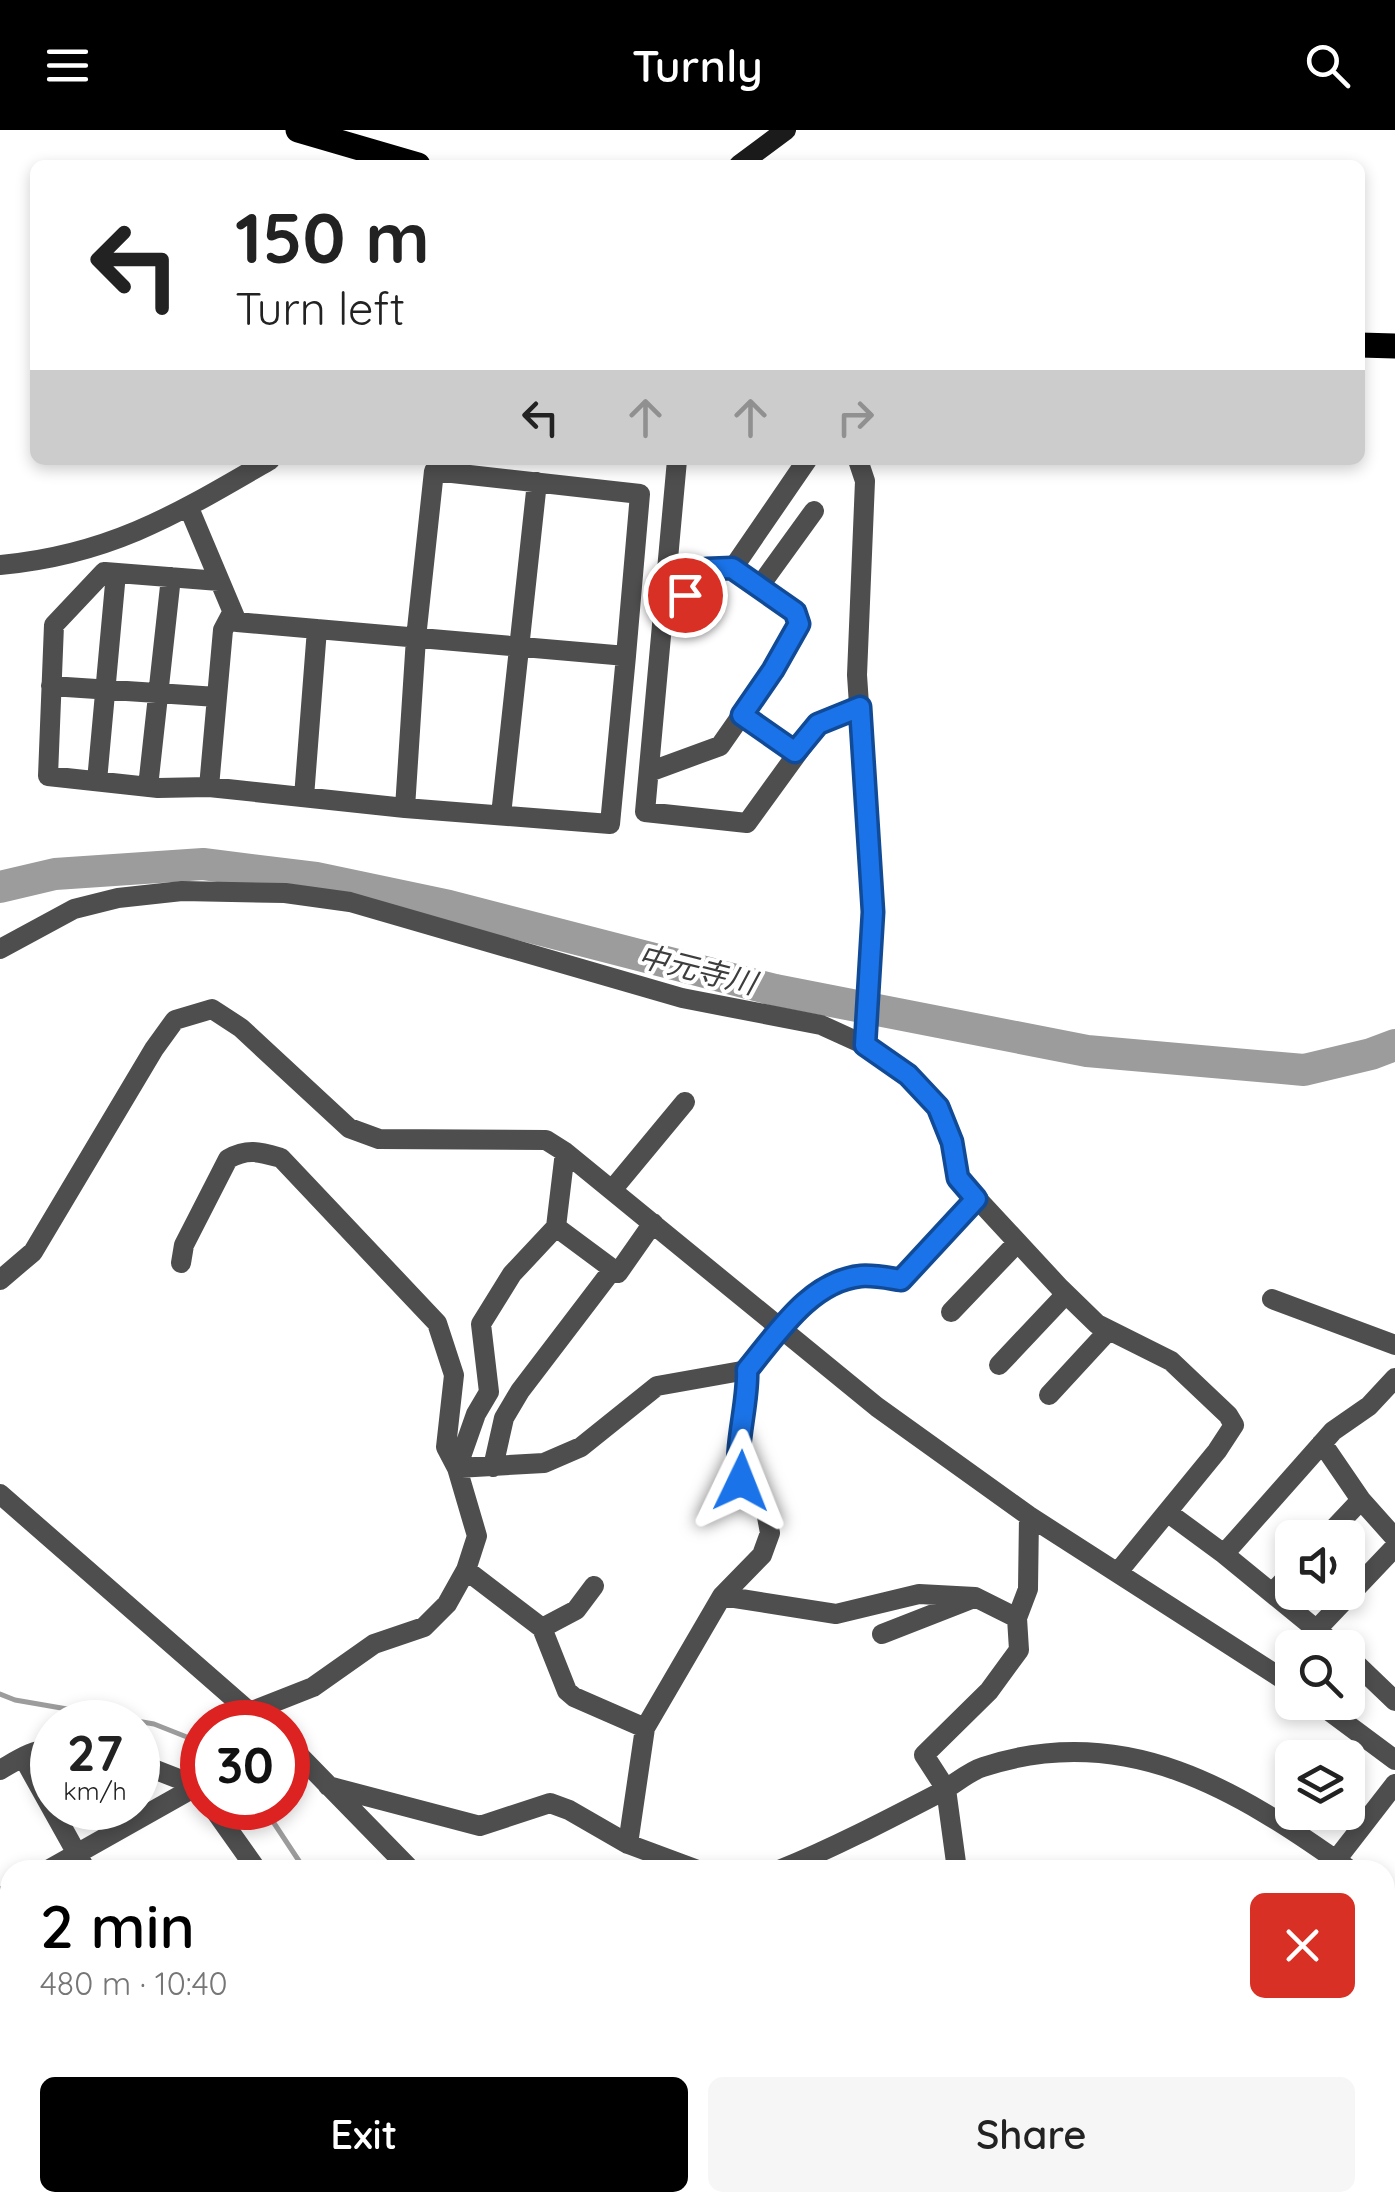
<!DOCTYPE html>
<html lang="en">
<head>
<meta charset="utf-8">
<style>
	body { margin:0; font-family:Quicksand,"Noto Sans JP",sans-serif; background:#f6f6f6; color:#222; height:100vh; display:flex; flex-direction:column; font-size:38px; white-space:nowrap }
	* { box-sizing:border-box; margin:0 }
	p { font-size:32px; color:#767676 }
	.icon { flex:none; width:55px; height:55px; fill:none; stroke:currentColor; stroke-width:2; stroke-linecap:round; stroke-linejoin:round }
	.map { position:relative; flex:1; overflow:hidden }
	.side { position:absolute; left:0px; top:1730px; width:1395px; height:352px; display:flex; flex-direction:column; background:#fff; border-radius:30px 30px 0 0; box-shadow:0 5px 15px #0003 }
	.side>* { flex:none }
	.banner { position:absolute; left:30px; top:30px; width:1335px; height:305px; border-radius:15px; box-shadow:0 5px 15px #0003; background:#fff; color:#222; overflow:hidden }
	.fabs { position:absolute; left:1275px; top:1390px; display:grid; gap:20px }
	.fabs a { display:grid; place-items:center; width:90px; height:90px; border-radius:15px; background:#fff; box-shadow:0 5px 15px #0003; font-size:50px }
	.speed { position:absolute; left:30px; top:1570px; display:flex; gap:20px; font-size:50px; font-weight:700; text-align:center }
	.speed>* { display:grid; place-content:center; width:130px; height:130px; border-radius:50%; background:#fff; box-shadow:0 5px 15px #0003; line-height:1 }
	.speed small { font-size:25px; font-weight:400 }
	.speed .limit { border:15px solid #d22; background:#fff; color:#111 }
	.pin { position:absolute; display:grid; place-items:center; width:85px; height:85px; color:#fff; margin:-42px; border:5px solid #fff; border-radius:50%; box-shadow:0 2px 10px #0007 }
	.me { position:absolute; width:110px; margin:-55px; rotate:2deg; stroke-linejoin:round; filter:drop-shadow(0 0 8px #0008) }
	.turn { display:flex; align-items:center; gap:35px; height:210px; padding:0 40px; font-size:45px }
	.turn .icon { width:130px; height:130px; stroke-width:2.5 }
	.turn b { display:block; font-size:70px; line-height:85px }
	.lanes { display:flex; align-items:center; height:95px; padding:0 40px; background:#0003; justify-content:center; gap:50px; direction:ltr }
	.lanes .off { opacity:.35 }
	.round { display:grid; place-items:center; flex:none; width:105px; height:105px; border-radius:15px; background:#f6f6f6 }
	.summary { display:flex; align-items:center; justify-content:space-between; height:170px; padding:0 40px }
	h1 { font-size:60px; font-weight:600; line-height:75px; color:#000 }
	.primary-button { display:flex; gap:20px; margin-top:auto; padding:20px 40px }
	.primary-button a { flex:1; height:115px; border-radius:15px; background:#000; color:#fff; font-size:40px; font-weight:600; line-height:115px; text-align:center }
	.primary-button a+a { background:#f6f6f6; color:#222 }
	header { display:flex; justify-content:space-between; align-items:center; height:130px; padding:0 40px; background:#000; color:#fff; font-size:45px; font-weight:600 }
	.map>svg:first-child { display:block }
</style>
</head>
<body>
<header><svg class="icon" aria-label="menu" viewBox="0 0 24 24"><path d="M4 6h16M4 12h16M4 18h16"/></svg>Turnly<svg class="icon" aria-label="search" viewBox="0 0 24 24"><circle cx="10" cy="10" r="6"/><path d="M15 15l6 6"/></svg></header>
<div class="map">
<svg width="1395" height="2082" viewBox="0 0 1395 2082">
	<rect width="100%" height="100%" fill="#fff"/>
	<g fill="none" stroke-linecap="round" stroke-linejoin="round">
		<path stroke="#9c9c9c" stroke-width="5" d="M0,1564L15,1570L154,1594L202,1613
			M264,1678L305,1740
			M472,2072L478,2082"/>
		<path stroke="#9c9c9c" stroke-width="32" d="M0,757L55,744L203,734L316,748L449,776L775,860L1087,921L1304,940L1371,924L1395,915"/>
		<path stroke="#4e4e4e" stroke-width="20" d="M677,330L645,682L747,693L818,595L860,577
			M858,330L865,351L857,545L873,782L865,915L908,945L938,977L952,1012L958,1048L1060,1158L1097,1194L1171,1231L1228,1285L1234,1295L1217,1321L1118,1442
			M189,378L237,492C366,503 496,515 626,526L640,364L434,341L416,508L405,678L610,694L626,526
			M0,435C110,425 177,384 270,330
			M667,440L733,438L807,330
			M104,442L54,495L48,646L158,658L209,657L405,678
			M105,442L219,451
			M759,457L814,381
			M662,491L707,439
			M51,556L217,567L209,657
			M217,567L223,500L232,483
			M742,585L795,622
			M649,642L720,616L773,540L799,494L795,483L733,438
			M97,651L116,443
			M148,657L171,447
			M304,667L317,499
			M501,685L537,352
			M0,819L74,779L118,768L182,761L285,763L350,772L682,868L821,895L865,915
			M565,1022L556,1097L512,1144L481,1194L489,1262L476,1284L457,1338L477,1406L466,1440L542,1498L567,1561L574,1567L645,1598L628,1714
			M612,1060L685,972
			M556,1097L618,1143L653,1093
			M181,1133L184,1115L228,1029C248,1018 260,1022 281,1028L437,1193L454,1245L446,1317L457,1338L544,1333L581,1317L657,1256L747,1240
			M0,1150L33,1122L154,919L175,890L212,879L241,898L349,998L379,1009L546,1010L565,1022L877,1277L1029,1386L1292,1555
			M1272,1169L1395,1215
			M951,1182L1017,1113
			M999,1235L1066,1164
			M1049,1265L1109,1200
			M1322,1313L1361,1370L1325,1408
			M493,1337L504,1288L520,1261L613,1139
			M0,1364L261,1592
			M1361,1370L1395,1408
			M1167,1382L1224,1424L1339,1518
			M1224,1424L1333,1301L1369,1276L1395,1248
			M1273,1462L1292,1442
			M722,1466L762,1425L770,1403L765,1376L741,1351L736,1336L748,1264L747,1240C777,1204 810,1151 861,1146C874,1145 888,1148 901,1149L976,1069
			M542,1498L576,1480L594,1456
			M1318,1498L1395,1417
			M882,1504L969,1470
			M1348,1526L1395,1571
			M1317,1572L1395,1630
			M247,1583L313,1557L374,1514L424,1497L447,1474L466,1440
			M645,1598L722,1466L836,1484L919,1464L975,1467L1017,1488
			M288,1614L411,1740
			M23,1627L86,1740
			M138,1633L197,1656L201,1662
			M0,1640C16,1631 34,1618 52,1620
			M328,1656L480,1696L550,1673L569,1680L628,1714L698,1740
			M213,1678L257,1740
			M1336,1730L1395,1654
			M48,1740L197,1656
			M779,1740C833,1718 885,1691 937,1664C953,1656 967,1642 983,1637C1125,1590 1238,1660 1350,1740
			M957,1740L946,1659L924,1625L989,1561L1019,1520L1017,1488L1028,1459L1029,1386
			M1385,1767L1395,1775
			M0,1768L10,1762
			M0,1884L10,1879
			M0,1942L10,1962
			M666,2072L681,2082
			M976,2072L988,2082
			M1333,2072L1343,2082
			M557,2082L562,2072
			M1197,2082L1213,2072"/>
		<path stroke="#1b1b1b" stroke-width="20" d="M739,35L786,0"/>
		<path stroke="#000" stroke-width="25" d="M298,0L418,35
			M1360,215L1395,216"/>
	</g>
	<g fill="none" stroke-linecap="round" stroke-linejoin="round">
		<g stroke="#114b97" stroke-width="25">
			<path id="route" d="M685,465L707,439L732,438L795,482L799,494L773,540L742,585L795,622L818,594L860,577L873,782L865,915L908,945L938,977L952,1012L958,1048L976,1069L901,1150C888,1148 874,1145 861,1146C810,1151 777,1204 747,1240C749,1273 732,1324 741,1351"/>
		</g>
		<use href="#route" stroke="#1a73e8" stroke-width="18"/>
	</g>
	<g text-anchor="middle" stroke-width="8" stroke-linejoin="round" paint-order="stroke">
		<g font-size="30" font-style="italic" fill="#3d3d3d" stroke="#fff">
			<text transform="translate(697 840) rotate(14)" y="10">中元寺川</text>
		</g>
	</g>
</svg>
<div class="fabs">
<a><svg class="icon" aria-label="sound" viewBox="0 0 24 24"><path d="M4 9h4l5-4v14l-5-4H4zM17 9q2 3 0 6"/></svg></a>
<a><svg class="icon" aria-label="search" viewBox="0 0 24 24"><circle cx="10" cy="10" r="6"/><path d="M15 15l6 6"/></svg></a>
<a><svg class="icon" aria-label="layers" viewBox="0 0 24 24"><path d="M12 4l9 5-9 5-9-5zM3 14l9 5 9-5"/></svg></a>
</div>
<div class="speed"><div>27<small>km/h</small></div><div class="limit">30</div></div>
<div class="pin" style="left:685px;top:465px;background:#d93025"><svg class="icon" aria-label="arrive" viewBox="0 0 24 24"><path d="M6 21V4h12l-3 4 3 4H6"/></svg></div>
<svg class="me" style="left:741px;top:1351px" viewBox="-20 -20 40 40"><path d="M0-17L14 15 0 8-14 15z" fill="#1a73e8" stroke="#fff" stroke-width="4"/></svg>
<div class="banner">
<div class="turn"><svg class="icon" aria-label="left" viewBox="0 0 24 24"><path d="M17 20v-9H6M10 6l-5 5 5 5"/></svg><div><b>150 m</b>Turn left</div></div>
<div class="lanes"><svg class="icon" aria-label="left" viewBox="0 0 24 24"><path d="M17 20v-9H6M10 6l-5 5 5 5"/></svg><svg class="icon off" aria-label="ahead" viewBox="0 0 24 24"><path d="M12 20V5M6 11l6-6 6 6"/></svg><svg class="icon off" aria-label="ahead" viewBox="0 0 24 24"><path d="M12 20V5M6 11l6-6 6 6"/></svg><svg class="icon off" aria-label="right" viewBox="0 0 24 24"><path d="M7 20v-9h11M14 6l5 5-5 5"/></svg></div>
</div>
<section class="side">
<div class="summary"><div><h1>2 min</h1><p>480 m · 10:40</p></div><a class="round" style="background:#d93025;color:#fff"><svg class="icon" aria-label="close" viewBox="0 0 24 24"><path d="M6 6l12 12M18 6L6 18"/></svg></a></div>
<div class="primary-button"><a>Exit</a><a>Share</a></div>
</section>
</div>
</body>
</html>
